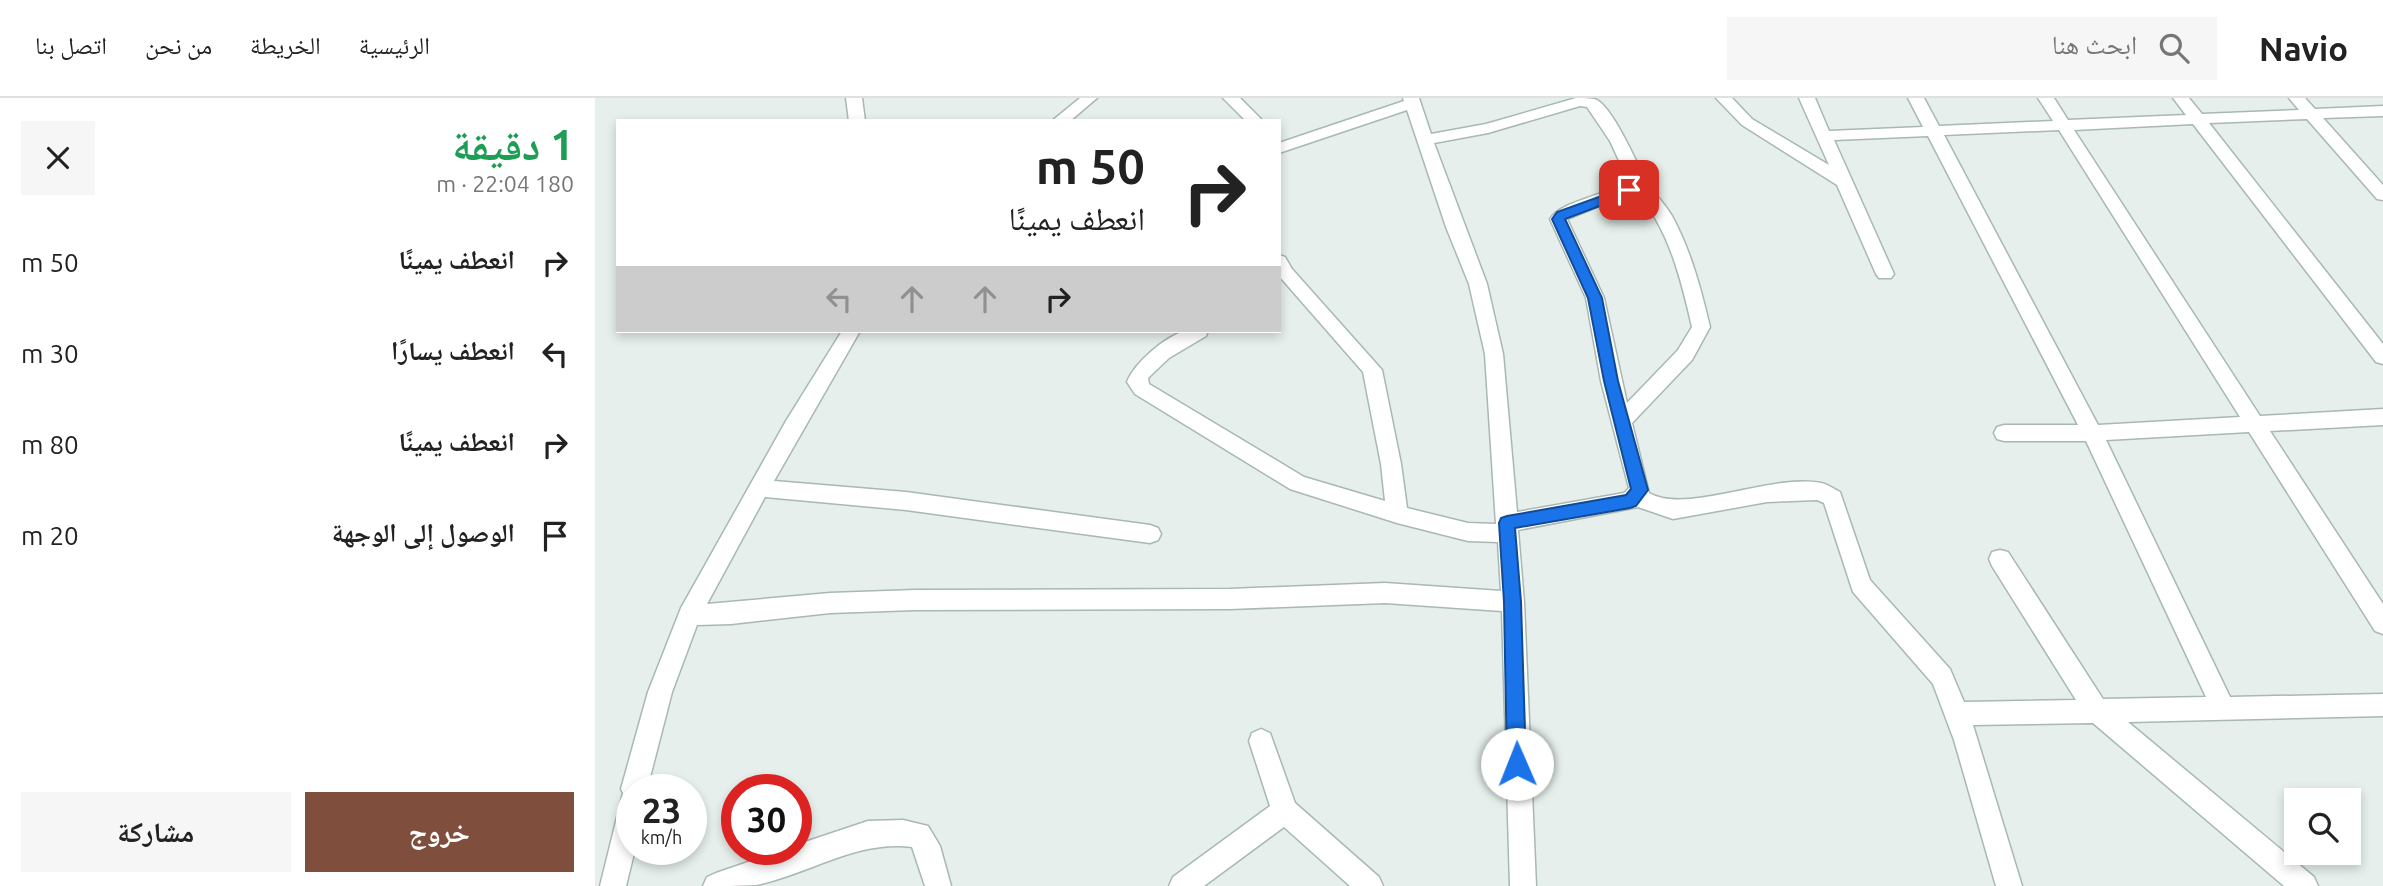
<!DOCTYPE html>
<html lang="ar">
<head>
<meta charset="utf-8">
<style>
	body { margin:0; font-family:Ubuntu,"Noto Naskh Arabic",sans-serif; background:#f6f6f6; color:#222; direction:rtl; height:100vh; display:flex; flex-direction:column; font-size:26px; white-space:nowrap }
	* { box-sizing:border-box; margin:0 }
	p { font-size:23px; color:#767676 }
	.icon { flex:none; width:38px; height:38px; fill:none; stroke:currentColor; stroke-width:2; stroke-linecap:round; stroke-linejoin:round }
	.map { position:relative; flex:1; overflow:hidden; direction:ltr }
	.panel { display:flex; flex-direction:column; background:#fff; width:595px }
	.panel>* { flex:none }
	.guide { position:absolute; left:21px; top:21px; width:665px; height:214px; border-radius:0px; box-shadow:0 4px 10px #0003; direction:rtl; background:#fff; color:#222; overflow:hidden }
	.fabs { position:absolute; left:1689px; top:690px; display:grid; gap:14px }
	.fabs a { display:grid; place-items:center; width:77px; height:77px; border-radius:0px; background:#fff; box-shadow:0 4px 10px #0003; font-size:35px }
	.speed { position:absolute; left:21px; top:676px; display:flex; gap:14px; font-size:35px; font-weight:700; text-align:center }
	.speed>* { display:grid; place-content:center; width:91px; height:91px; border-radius:50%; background:#fff; box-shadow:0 4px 10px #0003; line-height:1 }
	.speed small { font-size:18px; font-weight:400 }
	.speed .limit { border:10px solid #d22; background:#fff; color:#111 }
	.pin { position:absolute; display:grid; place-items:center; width:60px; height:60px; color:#fff; margin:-30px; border-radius:14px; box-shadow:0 4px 10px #0006 }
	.me { position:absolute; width:77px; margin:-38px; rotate:359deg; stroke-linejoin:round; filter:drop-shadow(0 0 5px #0008) }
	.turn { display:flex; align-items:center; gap:24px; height:147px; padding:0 21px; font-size:32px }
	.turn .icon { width:91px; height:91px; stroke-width:2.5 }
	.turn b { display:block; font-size:49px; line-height:60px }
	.lanes { display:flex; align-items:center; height:66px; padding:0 21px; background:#0003; justify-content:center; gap:35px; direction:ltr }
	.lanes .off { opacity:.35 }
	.round { display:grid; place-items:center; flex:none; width:74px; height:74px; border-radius:0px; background:#f6f6f6 }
	.summary { display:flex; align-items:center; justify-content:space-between; height:119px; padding:0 21px }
	h1 { font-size:42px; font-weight:700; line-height:52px; color:#1e9e55 }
	.button { display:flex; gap:14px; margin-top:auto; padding:14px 21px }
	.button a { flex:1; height:80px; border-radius:0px; background:#804e3d; color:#fff; font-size:28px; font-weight:700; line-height:80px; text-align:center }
	.button a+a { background:#f6f6f6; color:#222 }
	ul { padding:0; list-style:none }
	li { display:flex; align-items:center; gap:21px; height:91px; padding:0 21px }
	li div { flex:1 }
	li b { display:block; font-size:26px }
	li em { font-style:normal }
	header { display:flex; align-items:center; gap:42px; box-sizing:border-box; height:98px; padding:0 35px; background:#fff; border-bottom:2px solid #e0e0e0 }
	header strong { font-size:33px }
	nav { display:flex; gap:38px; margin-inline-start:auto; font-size:24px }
	.search { width:490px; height:63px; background:#f6f6f6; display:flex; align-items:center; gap:18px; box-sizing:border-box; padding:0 24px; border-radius:0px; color:#767676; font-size:26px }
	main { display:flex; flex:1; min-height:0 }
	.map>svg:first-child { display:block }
</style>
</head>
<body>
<header>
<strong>Navio</strong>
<div class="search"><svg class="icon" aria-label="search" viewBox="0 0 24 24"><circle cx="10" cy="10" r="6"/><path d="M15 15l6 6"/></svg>ابحث هنا</div>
<nav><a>الرئيسية</a><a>الخريطة</a><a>من نحن</a><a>اتصل بنا</a></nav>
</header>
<main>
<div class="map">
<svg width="1788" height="788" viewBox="0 0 1788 788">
	<rect width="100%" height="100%" fill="#e6efeb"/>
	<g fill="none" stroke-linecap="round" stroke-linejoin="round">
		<g stroke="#a8b8b2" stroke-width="3">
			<path id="minor" d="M251,0H267L270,23H254Z
				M485,0H502L475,23H457Z
				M628,0H645L668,23H651Z
				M808,0H824L836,36L891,26L981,0C987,0 996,0 1002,2C1018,11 1040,61 1049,79C1056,93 1069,104 1077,118C1096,153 1106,191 1115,229L1097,262L1037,325L1054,395C1092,417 1177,375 1226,385C1232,386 1239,391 1245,394L1275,482L1355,571L1369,604L1481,602L1397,468L1394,461L1397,454L1405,452L1413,454L1508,601L1611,599L1491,343H1409L1402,341L1399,335L1402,329L1409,327H1483L1333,38L1239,42L1299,176L1296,180H1284L1281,176L1242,87L1147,27L1121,0H1137L1157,21L1234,67L1204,0H1220L1234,33L1328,29L1313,0H1329L1344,28L1458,23L1443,0H1459L1473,22L1591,17L1578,0H1594L1607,16L1704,12L1694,0H1710L1720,11L1788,8V18L1728,20L1788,87V102L1782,101L1712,21L1614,25L1788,246V266L1781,264L1598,26L1479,32L1665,318L1788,311V327L1675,333L1788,506V536L1780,533L1654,334L1511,342L1635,599L1788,596V618L1533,624L1719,779L1723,788H1689L1498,625L1378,627L1427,788H1401L1359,642L1338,586L1258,494L1229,405L1222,402L1172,404L1078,421L1043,409L923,432L929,504L941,788H915L907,513L790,505L635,511L320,512L235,515L136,526L102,527L77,594L52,691H37V751H40L31,788H5L28,695L26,691L53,594L86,510L191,323L247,233H265L179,383L311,394L555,427L563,430L566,436L563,442L555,445L311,412L170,399L112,506L235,495L320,492L635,491L790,485L906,493L903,444L873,443L802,425L695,391L540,296L532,284C539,265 571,238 590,233C597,231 606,233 613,233L611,238L574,260L553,280L554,286L709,379L790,403L786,366L768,274L685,179L684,157L690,159L697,171L787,272L806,366L812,410L873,425L901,426L890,256L874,186L851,129L812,12L684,55V45L809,3ZM985,8L992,9L1015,43L1033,82C1013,98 967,102 955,121L991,200L1006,283L1034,390L1029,395L922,414L908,256L892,186L839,45L893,35ZM1464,32L1645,319L1503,327L1349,37ZM1041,93C1074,131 1086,181 1097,229L1083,252L1032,305L1009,200L972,121Z
				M666,631L675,635L700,705L784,779L788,788H755L689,729L609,788H574L578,779L675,708L654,643L657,635Z
				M308,722L333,728L345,748L356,788H330L317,749C261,742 215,776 161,787C145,788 125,788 108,788L112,779L121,775L191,751H201V747L273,723Z"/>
		</g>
		<use href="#minor" fill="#fff" fill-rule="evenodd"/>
	</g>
	<path fill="#1a73e8" stroke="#114b97" stroke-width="2" d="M1034,88L1039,89V95L970,121L1007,200L1023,283L1053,392L1041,408L1035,410L920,430L926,504L931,666L929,672L922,675L915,672L912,666L909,504L904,425L906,420L912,418L1031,397L1036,391L1009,283L993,200L957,121L962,114Z"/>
</svg>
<div class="fabs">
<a><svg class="icon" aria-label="search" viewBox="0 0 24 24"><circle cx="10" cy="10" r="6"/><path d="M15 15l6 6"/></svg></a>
</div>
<div class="speed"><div>23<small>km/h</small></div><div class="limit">30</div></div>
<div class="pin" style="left:1034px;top:92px;background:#d93025"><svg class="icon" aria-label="arrive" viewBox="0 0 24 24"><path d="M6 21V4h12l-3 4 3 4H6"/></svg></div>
<svg class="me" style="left:922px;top:666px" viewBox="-20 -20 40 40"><circle r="19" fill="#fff"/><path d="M0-13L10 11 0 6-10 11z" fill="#1a73e8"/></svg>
<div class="guide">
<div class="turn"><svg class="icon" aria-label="right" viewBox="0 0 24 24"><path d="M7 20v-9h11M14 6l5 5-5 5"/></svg><div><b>50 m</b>انعطف يمينًا</div></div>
<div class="lanes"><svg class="icon off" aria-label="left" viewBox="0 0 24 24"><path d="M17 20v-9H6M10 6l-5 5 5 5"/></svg><svg class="icon off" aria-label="ahead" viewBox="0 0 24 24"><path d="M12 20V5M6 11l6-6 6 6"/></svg><svg class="icon off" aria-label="ahead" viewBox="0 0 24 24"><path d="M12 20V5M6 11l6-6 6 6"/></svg><svg class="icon" aria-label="right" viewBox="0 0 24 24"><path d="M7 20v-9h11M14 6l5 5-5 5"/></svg></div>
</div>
</div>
<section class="panel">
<div class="summary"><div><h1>1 دقيقة</h1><p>180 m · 22:04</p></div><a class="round"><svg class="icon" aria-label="close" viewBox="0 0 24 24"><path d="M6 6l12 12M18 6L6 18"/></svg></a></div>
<ul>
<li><svg class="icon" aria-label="right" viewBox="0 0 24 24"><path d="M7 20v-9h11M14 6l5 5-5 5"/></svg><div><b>انعطف يمينًا</b></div><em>50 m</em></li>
<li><svg class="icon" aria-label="left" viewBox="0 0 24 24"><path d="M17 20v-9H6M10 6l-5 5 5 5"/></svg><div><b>انعطف يسارًا</b></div><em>30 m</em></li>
<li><svg class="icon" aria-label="right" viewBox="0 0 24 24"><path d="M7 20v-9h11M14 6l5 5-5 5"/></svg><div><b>انعطف يمينًا</b></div><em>80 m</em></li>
<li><svg class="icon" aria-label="arrive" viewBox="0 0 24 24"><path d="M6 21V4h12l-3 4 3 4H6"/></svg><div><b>الوصول إلى الوجهة</b></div><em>20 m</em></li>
</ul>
<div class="button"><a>خروج</a><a>مشاركة</a></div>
</section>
</main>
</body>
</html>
